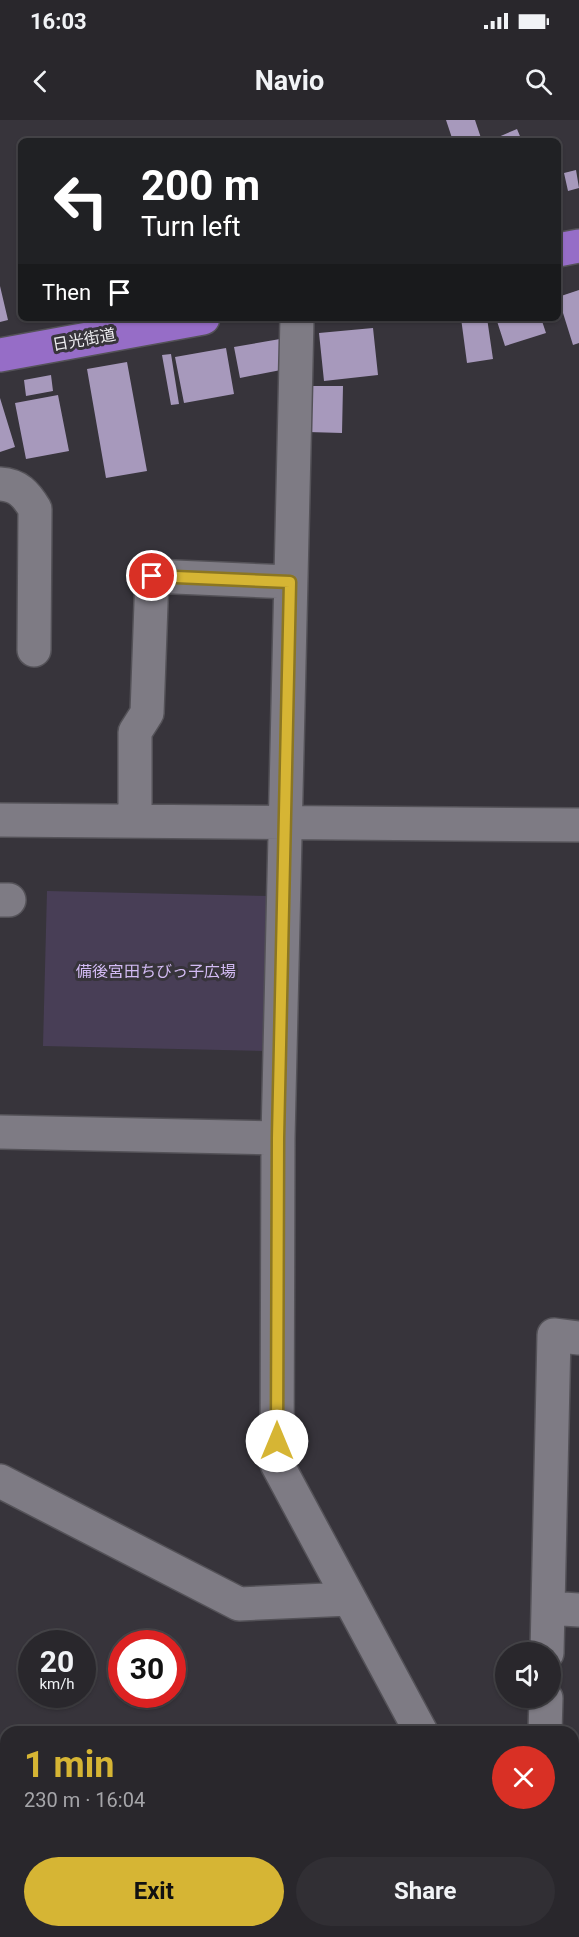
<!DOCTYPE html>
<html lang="en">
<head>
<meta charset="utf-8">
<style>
	body { margin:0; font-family:Roboto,"Noto Sans JP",sans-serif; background:#312f34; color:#f1f3f6; height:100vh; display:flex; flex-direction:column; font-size:22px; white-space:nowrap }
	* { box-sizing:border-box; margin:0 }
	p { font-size:20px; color:#a5a5a9 }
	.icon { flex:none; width:33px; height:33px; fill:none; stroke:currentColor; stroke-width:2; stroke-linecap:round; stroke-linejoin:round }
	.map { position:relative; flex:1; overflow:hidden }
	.side { position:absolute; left:0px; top:1606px; width:579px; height:212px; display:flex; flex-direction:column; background:#29272c; border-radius:18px 18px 0 0; box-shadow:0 2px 4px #0004,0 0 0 2px #454448 }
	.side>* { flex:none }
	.hud { position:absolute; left:18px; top:18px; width:543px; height:183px; border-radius:9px; box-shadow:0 2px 4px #0004,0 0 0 2px #454448; background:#202124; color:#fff; overflow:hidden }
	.tools { position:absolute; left:495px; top:1522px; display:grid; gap:12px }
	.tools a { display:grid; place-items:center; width:66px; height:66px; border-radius:50%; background:#29272c; box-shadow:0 2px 4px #0004,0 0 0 2px #454448; font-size:30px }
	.speed { position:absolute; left:18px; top:1510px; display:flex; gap:12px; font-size:30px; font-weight:700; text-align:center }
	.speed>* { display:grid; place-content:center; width:78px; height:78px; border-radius:50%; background:#29272c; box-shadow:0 2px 4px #0004,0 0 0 2px #454448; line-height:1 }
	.speed small { font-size:15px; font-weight:400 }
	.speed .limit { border:9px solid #d22; background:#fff; color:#111 }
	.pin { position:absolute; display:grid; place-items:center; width:51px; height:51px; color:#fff; margin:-26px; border:3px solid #fff; border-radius:50%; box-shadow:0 2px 6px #0007 }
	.me { position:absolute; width:66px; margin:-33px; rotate:0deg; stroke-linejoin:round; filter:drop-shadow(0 0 4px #0008) }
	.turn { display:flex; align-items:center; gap:21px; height:126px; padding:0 24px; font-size:27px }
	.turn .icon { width:78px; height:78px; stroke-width:2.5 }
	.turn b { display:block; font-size:42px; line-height:51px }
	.then { display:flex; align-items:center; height:57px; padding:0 24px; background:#0003; gap:12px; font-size:22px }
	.round { display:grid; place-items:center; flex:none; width:63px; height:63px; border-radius:32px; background:#312f34 }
	.head { display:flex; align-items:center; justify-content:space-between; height:102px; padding:0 24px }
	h1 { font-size:36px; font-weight:700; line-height:45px; color:#d6b534 }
	.primary-button { display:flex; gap:12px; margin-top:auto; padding:12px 24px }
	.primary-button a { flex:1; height:69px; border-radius:36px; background:#d6b534; color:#111; font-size:24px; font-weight:700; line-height:69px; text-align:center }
	.primary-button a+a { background:#312f34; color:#f1f3f6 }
	.status { display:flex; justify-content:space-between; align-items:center; height:42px; padding:0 30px; background:#29272c; direction:ltr }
	.status svg { height:16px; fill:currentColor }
	header { display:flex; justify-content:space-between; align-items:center; height:78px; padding:0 24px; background:#29272c; font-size:27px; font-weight:700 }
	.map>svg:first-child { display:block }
</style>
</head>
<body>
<div class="status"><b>16:03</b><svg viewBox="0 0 49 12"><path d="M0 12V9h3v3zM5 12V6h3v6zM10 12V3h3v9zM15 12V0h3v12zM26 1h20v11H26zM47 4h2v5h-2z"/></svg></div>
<header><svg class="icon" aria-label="back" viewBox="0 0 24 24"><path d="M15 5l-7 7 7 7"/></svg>Navio<svg class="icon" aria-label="search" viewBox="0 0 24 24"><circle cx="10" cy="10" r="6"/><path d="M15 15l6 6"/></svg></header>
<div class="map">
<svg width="579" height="1817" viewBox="0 0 579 1817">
	<rect width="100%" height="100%" fill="#37343b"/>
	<path fill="#483e56" d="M47,771L269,776L265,931L43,926Z"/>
	<path fill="#a799bc" d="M446,0H475L482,21H453Z
		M517,9L522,21H489Z
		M576,50L579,68L568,71L564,53Z
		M0,166L8,200L0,202Z
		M579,170V223L573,225L558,177Z
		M461,198H487L493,239L467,243Z
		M496,198H541L546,213L505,226Z
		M373,208L378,255L324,261L319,213Z
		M280,219L286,249L240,258L234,227Z
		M226,228L234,274L184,283L175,237Z
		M171,234L179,284L171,285L162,235Z
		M127,242L147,351L106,358L87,249Z
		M51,255L53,271L26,276L24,260Z
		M309,266H343L342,313L308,312Z
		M58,275L69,331L26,339L15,283Z
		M0,278L15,327L0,332Z"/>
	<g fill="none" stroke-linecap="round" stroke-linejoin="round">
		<g stroke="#545258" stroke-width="36">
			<path id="minor" d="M297,198L278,1018L277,1344L421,1612
				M0,364C18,365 26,374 35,389L34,530
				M0,700L579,705
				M135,700V612L147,593L152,456L290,462
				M0,780H9
				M0,1012L278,1018
				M0,1361L239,1484L349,1479
				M548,1488L579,1490
				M547,1533L554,1215L579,1218
				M545,1612L546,1578
				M573,1775L579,1776
				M0,1806L7,1817
				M153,1817L160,1812
				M339,1817L340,1812"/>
		</g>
		<g stroke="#545258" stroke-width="36">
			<path id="highway" d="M558,130L579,126
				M0,235L203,198"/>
		</g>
		<use href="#minor" stroke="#7e7b84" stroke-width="33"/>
		<use href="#highway" stroke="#966dc7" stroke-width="33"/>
	</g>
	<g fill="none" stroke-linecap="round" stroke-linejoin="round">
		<g stroke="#8b7622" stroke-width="15">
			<path id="route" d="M152,456L290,462L278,1018L277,1321"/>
		</g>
		<use href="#route" stroke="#d6b534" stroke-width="10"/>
	</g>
	<g text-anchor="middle" stroke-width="6" stroke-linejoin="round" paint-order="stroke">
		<g font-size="16" fill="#eeedf1" stroke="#37343b">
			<text transform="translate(84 219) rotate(-10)" y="6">日光街道</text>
		</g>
		<g font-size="16" fill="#d3bbf4" stroke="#37343b">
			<text x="156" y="857">備後宮田ちびっ子広場</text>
		</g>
	</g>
</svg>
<div class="tools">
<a><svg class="icon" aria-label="sound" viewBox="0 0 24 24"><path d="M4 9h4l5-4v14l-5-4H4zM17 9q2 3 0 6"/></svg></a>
</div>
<div class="speed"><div>20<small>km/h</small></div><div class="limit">30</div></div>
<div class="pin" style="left:152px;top:456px;background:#d93025"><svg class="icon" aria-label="arrive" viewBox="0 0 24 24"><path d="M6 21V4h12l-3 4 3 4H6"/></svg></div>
<svg class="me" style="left:277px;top:1321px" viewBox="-20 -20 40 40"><circle r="19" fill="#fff"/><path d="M0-13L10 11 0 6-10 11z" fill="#d6b534"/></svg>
<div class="hud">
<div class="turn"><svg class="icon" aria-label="left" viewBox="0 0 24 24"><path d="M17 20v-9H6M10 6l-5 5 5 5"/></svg><div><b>200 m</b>Turn left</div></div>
<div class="then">Then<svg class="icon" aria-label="arrive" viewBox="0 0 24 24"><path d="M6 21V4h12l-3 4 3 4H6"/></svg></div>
</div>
<section class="side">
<div class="head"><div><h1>1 min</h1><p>230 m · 16:04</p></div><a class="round" style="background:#d93025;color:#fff"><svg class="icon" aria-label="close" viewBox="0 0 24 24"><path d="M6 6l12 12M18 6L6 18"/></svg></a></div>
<div class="primary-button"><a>Exit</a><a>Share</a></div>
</section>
</div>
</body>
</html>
